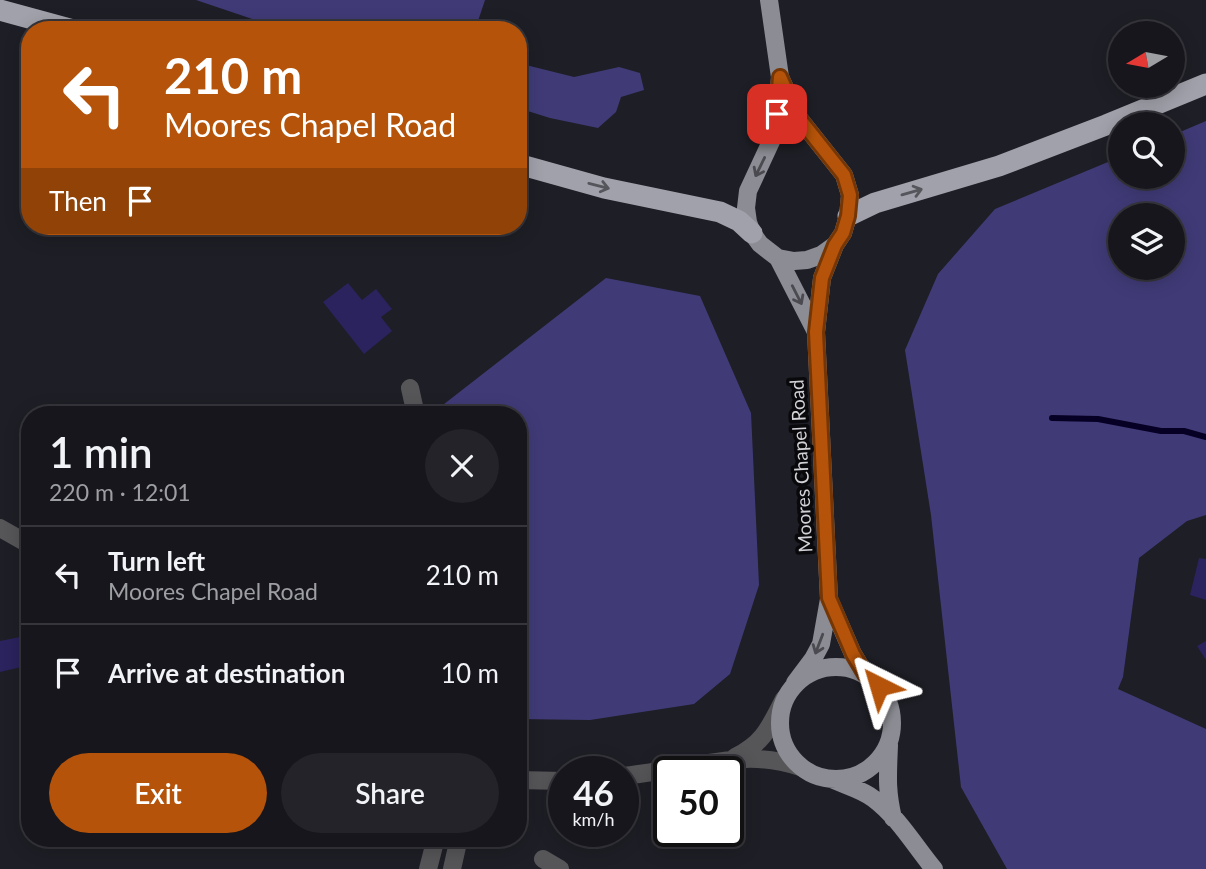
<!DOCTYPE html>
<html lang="en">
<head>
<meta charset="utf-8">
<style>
	body { margin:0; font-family:Lato,sans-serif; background:#232329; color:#f1f3f6; height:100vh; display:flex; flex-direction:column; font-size:26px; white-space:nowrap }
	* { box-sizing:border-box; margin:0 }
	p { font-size:23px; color:#9e9fa3 }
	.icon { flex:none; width:38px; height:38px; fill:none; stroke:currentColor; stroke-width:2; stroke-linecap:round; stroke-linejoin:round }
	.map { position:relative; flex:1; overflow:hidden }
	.sheet { position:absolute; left:21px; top:406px; width:506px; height:441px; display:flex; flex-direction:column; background:#16161c; border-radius:28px; box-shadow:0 4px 18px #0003,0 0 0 2px #35353b }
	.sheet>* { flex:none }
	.guide { position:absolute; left:21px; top:21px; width:506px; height:214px; border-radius:28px; box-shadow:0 4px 18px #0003,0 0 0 2px #35353b; background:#b45309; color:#fff; overflow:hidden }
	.needle { width:46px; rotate:260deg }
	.fabs { position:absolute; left:1108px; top:21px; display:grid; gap:14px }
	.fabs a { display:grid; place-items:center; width:77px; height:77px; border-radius:50%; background:#16161c; box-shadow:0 4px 18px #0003,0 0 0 2px #35353b; font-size:35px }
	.speed { position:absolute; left:548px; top:756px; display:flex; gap:14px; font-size:35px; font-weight:700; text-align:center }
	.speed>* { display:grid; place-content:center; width:91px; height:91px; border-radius:50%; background:#16161c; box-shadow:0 4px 18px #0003,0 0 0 2px #35353b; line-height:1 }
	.speed small { font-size:18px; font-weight:400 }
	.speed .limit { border:4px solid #111; border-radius:10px; background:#fff; color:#111 }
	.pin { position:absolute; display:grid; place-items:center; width:60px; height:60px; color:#fff; margin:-30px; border-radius:14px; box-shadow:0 4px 10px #0006 }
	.me { position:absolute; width:77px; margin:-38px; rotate:320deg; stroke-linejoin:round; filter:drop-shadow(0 0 5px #0008) }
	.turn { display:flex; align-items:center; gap:24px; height:147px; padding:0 28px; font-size:32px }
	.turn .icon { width:91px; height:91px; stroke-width:2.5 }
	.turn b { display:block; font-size:49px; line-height:60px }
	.then { display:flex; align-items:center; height:66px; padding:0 28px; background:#0003; gap:14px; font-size:26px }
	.round { display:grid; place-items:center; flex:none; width:74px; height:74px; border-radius:37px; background:#232329 }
	.summary { display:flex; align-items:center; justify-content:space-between; height:119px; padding:0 28px }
	h1 { font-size:42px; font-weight:600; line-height:52px }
	.action { display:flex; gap:14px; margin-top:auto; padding:14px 28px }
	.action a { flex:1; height:80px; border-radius:42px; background:#b45309; color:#fff; font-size:28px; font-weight:600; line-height:80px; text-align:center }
	.action a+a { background:#232329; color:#f1f3f6 }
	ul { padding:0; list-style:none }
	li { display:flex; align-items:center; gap:21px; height:98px; padding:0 28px; border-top:2px solid #35353b }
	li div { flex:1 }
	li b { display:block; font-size:26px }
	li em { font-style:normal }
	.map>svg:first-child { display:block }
</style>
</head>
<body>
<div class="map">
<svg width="1206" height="869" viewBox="0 0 1206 869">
	<rect width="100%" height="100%" fill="#1e1e26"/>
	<path fill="#403b77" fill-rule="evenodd" d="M196,0H485L475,30H285Z
		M518,63L574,77L619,67L640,73L644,90L621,97L616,112L598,128L550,118L518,108Z
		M1206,121V515L1187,521L1139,558L1123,677L1118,689L1206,729V869H1007L961,787L931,515L905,350L938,274L995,209L1120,157V177H1172L1173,135ZM1120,215H1172V268H1120Z
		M606,278L700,296L751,413L759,585L730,674L694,704L590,720L518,719V415H430Z"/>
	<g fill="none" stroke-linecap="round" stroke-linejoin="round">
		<path stroke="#070025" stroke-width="6" d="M1052,418L1098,419L1161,431H1184L1206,437"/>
	</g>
	<path fill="#2a235d" d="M348,283L362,300L376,289L392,309L381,317L392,331L364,354L323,302Z
		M1199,558L1206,559V600L1190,595Z
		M30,635V665L0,672V641Z
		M1206,641V660L1197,646Z"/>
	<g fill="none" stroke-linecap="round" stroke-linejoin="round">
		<path stroke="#565659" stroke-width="18" d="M410,388L416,415
			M0,528L30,545
			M735,757C764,743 770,726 784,699
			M623,776C641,774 659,771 677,768C722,761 755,752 800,767
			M518,780L564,781
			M543,859L560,869
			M428,869L436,838
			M452,869L459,838"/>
		<path stroke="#8c8c94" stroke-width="18" d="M769,0L780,77L777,114L774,135L748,191L746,208L748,222L752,233L760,244L778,258L794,261L807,260L821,255L835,245
			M780,77L798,117L844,175L850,195L848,216L843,233L835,245L822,278L816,332L829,599L821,644L813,659L795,683
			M778,258L816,332
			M829,599L853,654L865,674
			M780 723a56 56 0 1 1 112 0a56 56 0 1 1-112 0Z
			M889,745C888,773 886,789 893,818
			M834,780C847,786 863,790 874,799C898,817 915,846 934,869"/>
		<path stroke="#a1a1ab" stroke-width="21" d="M0,10L73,30
			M518,164L604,188L720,212L739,221L752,233
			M848,216L875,203L999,166L1106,125L1206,84"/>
	</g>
	<defs><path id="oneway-shaft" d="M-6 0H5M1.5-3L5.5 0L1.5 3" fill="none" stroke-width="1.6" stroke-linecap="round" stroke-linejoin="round" transform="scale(1.75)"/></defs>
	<g stroke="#4a4a50">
		<use href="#oneway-shaft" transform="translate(760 167) rotate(116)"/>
		<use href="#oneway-shaft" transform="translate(797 295) rotate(63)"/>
		<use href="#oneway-shaft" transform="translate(819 644) rotate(111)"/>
	</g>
	<g stroke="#55555c">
		<use href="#oneway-shaft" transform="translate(599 186) rotate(14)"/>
		<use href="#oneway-shaft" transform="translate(912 192) rotate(-16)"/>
	</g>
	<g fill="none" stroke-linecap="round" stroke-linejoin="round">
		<g stroke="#753606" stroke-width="18">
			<path id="route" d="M777,114L780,77L798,117L844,175L850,195L848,216L843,233L835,245L822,278L816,332L829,598L853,654L865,674L879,686"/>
		</g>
		<use href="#route" stroke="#b45309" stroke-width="12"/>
	</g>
	<g text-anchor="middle" stroke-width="7" stroke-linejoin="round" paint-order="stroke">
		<g font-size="19" fill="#d1d1d6" stroke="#09090c">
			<text transform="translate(801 466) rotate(-93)" y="7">Moores Chapel Road</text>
		</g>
	</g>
</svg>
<div class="fabs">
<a><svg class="needle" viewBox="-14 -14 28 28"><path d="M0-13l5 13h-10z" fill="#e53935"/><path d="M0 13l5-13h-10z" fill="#9e9fa3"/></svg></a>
<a><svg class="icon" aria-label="search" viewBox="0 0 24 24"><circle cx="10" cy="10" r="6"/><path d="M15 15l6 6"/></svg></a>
<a><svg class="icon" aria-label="layers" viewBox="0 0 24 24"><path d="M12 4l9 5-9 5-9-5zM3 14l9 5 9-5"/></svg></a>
</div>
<div class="speed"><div>46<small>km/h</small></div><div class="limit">50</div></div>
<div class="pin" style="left:777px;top:114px;background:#d93025"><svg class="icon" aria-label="arrive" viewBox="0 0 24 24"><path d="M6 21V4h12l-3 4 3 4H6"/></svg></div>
<svg class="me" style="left:879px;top:686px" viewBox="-20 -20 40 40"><path d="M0-17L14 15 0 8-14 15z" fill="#b45309" stroke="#fff" stroke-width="4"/></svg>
<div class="guide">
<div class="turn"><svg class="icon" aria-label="left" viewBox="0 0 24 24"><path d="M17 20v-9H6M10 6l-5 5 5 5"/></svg><div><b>210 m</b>Moores Chapel Road</div></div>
<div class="then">Then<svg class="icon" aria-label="arrive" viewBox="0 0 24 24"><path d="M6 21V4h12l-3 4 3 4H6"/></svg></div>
</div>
<section class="sheet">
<div class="summary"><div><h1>1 min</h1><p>220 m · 12:01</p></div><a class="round"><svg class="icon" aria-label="close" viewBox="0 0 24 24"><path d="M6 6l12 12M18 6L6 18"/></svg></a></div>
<ul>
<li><svg class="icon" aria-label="left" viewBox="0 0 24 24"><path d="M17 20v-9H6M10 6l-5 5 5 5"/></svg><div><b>Turn left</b><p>Moores Chapel Road</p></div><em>210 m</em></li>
<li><svg class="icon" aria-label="arrive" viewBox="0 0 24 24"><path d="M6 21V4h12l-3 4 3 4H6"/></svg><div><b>Arrive at destination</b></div><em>10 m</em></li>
</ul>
<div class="action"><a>Exit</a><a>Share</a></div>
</section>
</div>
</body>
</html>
